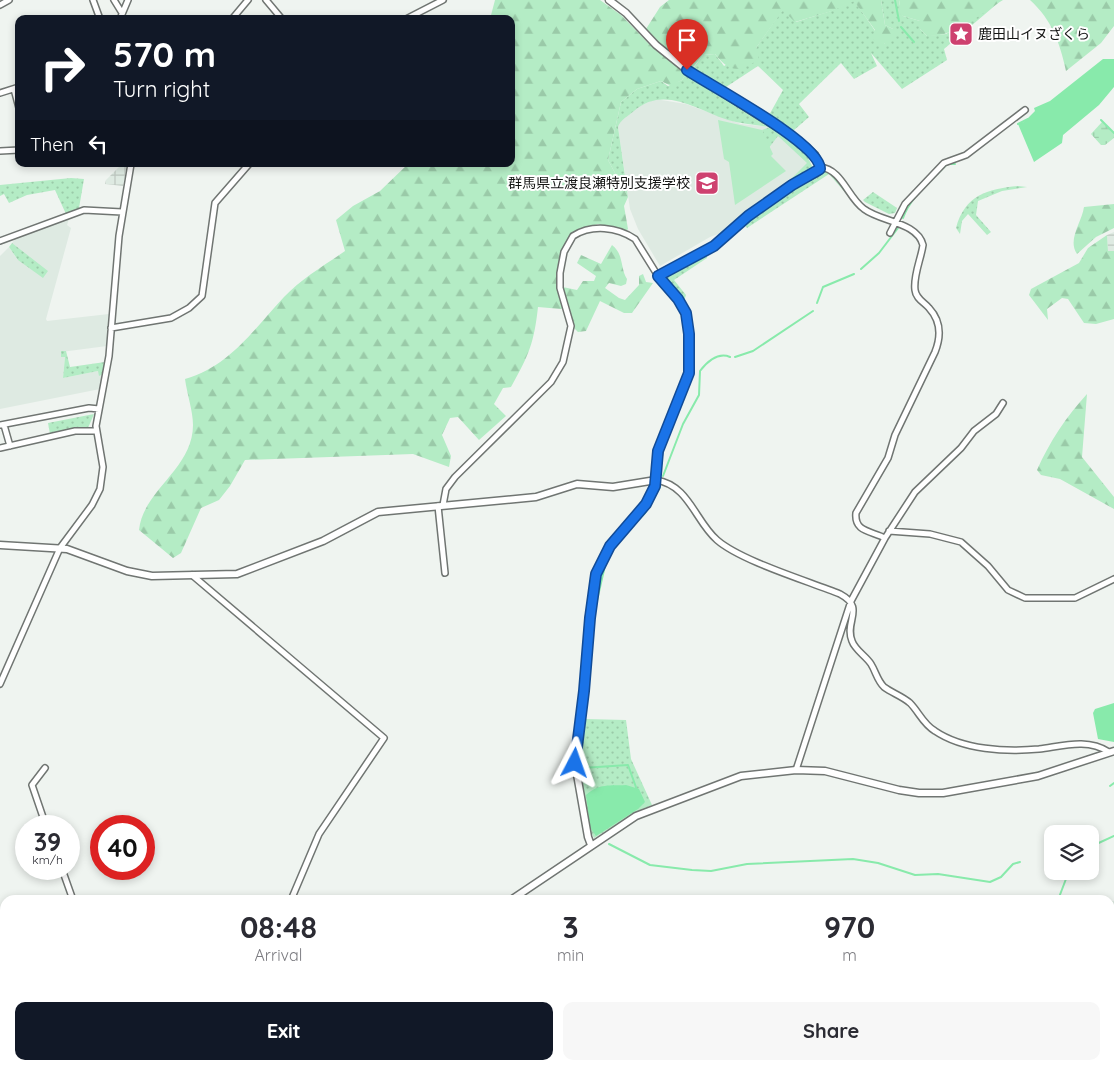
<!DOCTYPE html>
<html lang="en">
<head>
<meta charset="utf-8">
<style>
	body { margin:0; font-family:Quicksand,"Noto Sans JP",sans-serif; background:#f7f7f7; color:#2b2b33; height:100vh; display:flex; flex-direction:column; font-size:19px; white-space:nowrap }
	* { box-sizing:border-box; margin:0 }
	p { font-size:16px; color:#7c7c81 }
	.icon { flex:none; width:28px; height:28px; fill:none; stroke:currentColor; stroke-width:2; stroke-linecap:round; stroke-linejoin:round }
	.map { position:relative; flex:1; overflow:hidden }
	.side { position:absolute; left:0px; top:895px; width:1115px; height:175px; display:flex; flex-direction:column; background:#fff; border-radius:15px 15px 0 0; box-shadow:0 2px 8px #0003 }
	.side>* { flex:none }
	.guide { position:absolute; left:15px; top:15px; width:500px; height:152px; border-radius:10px; box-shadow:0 2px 8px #0003; background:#111827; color:#fff; overflow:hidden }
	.buttons { position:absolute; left:1044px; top:825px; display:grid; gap:10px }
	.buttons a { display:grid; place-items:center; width:55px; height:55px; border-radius:10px; background:#fff; box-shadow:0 2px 8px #0003; font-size:25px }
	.speed { position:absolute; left:15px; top:815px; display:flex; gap:10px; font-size:25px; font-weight:700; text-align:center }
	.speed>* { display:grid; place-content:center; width:65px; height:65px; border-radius:50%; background:#fff; box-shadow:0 2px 8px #0003; line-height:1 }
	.speed small { font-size:12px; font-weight:400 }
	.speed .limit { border:8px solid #d22; background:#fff; color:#111 }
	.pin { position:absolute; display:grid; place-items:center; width:42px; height:42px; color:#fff; margin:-51px -21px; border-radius:50% 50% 50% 0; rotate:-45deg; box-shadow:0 0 5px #0007 }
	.pin .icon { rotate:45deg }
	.me { position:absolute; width:55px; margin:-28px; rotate:4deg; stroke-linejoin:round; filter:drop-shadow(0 0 4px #0008) }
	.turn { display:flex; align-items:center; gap:18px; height:105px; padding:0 15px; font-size:22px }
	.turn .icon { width:65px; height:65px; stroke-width:2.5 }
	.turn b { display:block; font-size:35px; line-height:42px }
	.then { display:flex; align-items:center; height:48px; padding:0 15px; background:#0003; gap:10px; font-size:19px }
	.eta { display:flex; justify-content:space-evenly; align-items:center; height:85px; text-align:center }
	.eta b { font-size:30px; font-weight:700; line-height:35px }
	.primary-button { display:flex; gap:10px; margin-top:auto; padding:10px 15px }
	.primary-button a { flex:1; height:58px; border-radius:10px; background:#111827; color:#fff; font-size:20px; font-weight:700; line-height:58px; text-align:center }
	.primary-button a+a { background:#f7f7f7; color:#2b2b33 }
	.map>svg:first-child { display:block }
</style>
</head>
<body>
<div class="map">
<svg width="1114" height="1070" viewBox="0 0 1114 1070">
	<defs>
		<pattern id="industrial-grid" width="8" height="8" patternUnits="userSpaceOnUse" patternTransform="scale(1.25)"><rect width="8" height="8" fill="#deeae2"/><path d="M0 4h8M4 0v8" fill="none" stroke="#bec8c1"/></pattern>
		<pattern id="green-dots" width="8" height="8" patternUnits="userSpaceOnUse" patternTransform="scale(1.25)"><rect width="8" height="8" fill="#b4ecc5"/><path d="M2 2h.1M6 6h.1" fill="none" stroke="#9acaa8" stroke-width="1.8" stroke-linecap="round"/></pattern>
		<pattern id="forest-firs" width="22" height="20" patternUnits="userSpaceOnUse" patternTransform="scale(1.25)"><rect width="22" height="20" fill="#b4ecc5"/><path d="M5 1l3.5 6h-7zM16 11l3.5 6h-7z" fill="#9acaa8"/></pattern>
		<pattern id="wetland-marsh" width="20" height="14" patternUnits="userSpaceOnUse" patternTransform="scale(1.25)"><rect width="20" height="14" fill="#b4ecc5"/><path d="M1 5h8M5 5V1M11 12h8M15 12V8" fill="none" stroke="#9acaa8"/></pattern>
	</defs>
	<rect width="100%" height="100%" fill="#eff4f0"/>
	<path fill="#deeae2" d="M655,99L686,104L741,124L772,127L805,152L814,170L791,181L749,211L724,232L710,237L660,266L638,229L630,209L618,127L619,122L636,108Z
		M69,219L67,225L71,228L46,319L47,321L109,314L107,346L61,352V357H65L63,378L98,371L103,374L100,389L0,409V256L9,247L18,260L22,252L12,243L15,239L53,223Z"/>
	<path fill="url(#industrial-grid)" d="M122,164H127L123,186L105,184L106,180Z
		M1114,232V251H1108L1107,235Z
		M1110,901H1114V946H1110Z"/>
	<path fill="url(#green-dots)" d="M854,0L884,44L893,29L885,25L881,0H900L899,5L903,16L920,21V29L927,36L946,34L998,3L944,49L947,60L902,89L871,53L877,66L854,79L841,63L799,104L809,117L793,131L768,117L783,90L758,66L723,89L692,70L703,55L715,54L724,66L756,48L783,9L796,22L831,11Z
		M686,74L785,136L805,152L814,170L793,181L790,180L807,163L778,136L768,149L762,130L770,127C756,125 742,124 728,120C697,110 664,85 634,111C628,116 620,120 618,127L628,197L608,160L621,102L637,89L661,81L668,86L682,80Z
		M826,171L830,172L856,205L829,174L747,228L743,223L793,188Z
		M71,178L84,179L79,208L66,214L55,190L27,195L9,203L4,194L0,196V185Z
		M1018,186L1027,187L1002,191L978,201L976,215L991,232L987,235L968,214L962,221L960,234L956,228C965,195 987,189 1018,186Z
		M873,192L897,208L895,213L889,214L865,202L863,200Z
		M12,243L48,271L43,278L18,260L9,247Z
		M705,254L707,258L674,280L686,295L684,301L666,277Z
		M61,351H66L70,367L105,362L103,374L99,376L98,371L63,378L65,357H61Z
		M94,414L88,428L50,434L48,423Z
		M585,719L626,720L631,759L652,805L642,809L594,838L589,828L578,762L582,720Z"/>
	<path fill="url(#forest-firs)" d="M495,0H600L621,15L652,47L686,74L682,80L671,86L661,81L637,89L621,102L608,160L628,197L624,206L628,229L625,232L598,224L572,232L560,256L558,286L577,290L583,281H594L596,276L577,263L581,255L601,264L612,245C624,254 620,268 627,279L626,284L621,286L609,283L605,288L619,298L625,300L639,285V276L643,274L646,282L653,283L632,313H624L600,301L586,331L578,332L573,327L569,306L561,309L538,307C534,343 529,355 511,387L503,388L494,404L506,416L479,440L458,417L450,418L442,435L451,456L449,467L413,454L245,460L230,486L219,500L201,508L181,553L173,558L139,530C143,490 193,469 193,425C193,411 187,394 185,379C230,366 253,330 284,297C301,279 325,265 345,251L336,220L353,206L380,191L408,164H511V19H490Z
		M669,0H881L885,25L893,29L895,34L884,44L878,45L873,39L875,30L854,1L832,11L795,22L783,10L756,48L759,60C738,71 731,74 715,54L703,55L692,69L657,42L646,29L660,7Z
		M900,0H1003C981,14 953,38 927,36L920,29V21L903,16L898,12Z
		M1030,0H1114V26L1101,43L1066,71C1060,43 1052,20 1030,0Z
		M1114,204V228L1096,237L1077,254C1067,240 1082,222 1084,207Z
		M1107,235L1108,251H1114V319L1096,324L1084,323L1068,299L1062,298L1047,309L1048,320L1029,295L1031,289L1079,263L1088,248Z
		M1087,394L1082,457L1114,497V509L1060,479L1041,475L1037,470C1050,441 1066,417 1087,394Z"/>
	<path fill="url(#wetland-marsh)" d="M1102,122L1114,133V138L1105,145H1101L1091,134Z"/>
	<path fill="#b4ecc5" d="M718,120L762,130L773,154L771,156L786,171L735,205L729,162L724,159Z
		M1114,999V1070H1046L1043,1065H1110V1000Z"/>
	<path fill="#88eaab" d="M1103,59H1114V87L1099,105L1063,135L1062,143L1034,162L1018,124L1024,122L1035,111L1034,108L1050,101Z
		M1114,703V742L1098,739L1093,713L1095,709Z
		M626,785L639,789L645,802L638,809L596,836L590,827L586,795C599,783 610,786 626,785Z"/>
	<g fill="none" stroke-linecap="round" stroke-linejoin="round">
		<path stroke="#88eaab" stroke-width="2" d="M895,0L899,21
			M901,27L914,42
			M1101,120L1114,133
			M1018,124L1028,119
			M903,218C910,197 932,180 947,164H955
			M861,269L879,253L898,228
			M817,303L823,287L854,274
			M735,357L753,351L813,311
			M663,476L683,424L699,395L700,371C707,362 718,352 730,357
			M626,532L645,513L660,487
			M609,554L615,545
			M586,710L593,618L606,561
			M582,768L628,765L637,790
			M1110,786L1114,783
			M609,844L650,865L692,870L711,871L747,864L853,859L878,863L915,875L938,874L990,882L1001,877L1013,864L1020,862
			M1090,847L1114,836
			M1058,900L1069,871"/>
		<g stroke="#707572" stroke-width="8">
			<path id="minor" d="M93,0L100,19
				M114,0L122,13
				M266,0L282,19
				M0,5L9,0
				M120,19L128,0
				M232,19L248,0
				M406,19L443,0
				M14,89L19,108
				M0,93L19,87
				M0,151L19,150
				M820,167C842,169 848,198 864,209C881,222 917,222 923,245C921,259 913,276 915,290C916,299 924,302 929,308C941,321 941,337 935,352L895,435L888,458L856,513C854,532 871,531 885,538
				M890,233L905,204L944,163L966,155L1025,110
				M0,241L84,210L122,212
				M111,328L171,318L189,308L202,296L215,203L249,164
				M0,425L89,408L99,409
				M4,425L10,446
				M0,448L75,431H96
				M656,480C689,485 695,521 717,540C741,561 808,581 840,594C866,608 844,621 852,641C855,650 866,656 871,664C876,672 877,680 884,687C892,693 902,696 910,703C919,712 923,724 935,731C963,750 1006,752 1039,749C1063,746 1087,738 1109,752
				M443,505L446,489L455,477L551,382L563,362L571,326L560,288V273L564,252L573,236C592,224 617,227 635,239L658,276
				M438,506L445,573
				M889,531L930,534L961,542L988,566L1008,590L1025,598H1075L1114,579
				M192,575L384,738L319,834L291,900
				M0,684L60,548L92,505L100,489L103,467L96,426L109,356L119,236L131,164
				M45,768L32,785L46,826
				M796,770L851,601L885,538L915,492L961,448L974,431L996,414L1003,403
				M62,869L73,900
				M1110,950H1114
				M676,1065L680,1070
				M1035,1065L1037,1070
				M172,1070L175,1065"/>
		</g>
		<g stroke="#707572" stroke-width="9">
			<path id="tertiary" d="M0,545L67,549L127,571L152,576L237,574L323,541L378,512L536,497L577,484L613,487L656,480
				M591,845L588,837L575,763L584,691L589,618L596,574L610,546L646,504L655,486L660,444L689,373V333L686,313L678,299L658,276L714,246L749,216L793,185L818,172L820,167L815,155L799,141L687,70L656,45L626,13L609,0
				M511,900L636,816L741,776L796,770L825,771L899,790L919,793H943L1038,776L1114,751
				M426,1070L428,1065"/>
		</g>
		<g stroke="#707572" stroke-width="9">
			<path id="secondary" d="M0,988L5,992
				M95,1065L101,1070"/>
		</g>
		<use href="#minor" stroke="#fff" stroke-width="5"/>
		<use href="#tertiary" stroke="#fff" stroke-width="6"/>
		<use href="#secondary" stroke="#fff" stroke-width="7"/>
	</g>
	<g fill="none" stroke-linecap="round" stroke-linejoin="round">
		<g stroke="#114b97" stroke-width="12">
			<path id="route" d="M575,763L584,691L590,618L596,574L610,546L646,504L655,486L658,451L689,373V334L686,313L678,299L658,276L714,246L748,216L792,185L820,169C821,144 711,86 687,70"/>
		</g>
		<use href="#route" stroke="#1a73e8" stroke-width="9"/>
	</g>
	<defs>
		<g id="sight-square" transform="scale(1.25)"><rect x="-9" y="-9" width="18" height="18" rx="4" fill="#ce416f" stroke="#fff"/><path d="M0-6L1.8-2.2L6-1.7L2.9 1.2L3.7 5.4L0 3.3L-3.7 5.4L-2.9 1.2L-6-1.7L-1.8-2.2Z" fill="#fff"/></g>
		<g id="school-square" transform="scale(1.25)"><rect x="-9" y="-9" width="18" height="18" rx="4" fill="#ce416f" stroke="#fff"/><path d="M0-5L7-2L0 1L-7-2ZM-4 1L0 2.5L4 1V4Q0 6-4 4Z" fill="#fff"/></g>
	</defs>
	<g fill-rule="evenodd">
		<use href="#sight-square" x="961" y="34"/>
		<use href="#school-square" x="707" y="183"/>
	</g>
	<g text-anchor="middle" stroke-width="4" stroke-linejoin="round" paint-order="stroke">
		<g font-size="14" fill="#141514" stroke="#fff" text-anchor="start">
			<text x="978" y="39">鹿田山イヌざくら</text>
			<text x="690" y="188" text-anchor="end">群馬県立渡良瀬特別支援学校</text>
		</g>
	</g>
</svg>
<div class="buttons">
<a><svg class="icon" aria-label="layers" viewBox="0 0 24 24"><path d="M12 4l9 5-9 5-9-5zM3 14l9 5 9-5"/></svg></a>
</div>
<div class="speed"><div>39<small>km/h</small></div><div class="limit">40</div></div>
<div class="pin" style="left:687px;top:70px;background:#d93025"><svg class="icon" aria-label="arrive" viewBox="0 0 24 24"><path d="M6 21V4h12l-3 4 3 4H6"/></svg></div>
<svg class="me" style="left:575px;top:763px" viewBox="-20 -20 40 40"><path d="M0-17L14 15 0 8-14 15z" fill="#1a73e8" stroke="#fff" stroke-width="4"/></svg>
<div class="guide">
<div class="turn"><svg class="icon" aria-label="right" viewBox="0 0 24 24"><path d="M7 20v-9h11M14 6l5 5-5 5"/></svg><div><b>570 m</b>Turn right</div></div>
<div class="then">Then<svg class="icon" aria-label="left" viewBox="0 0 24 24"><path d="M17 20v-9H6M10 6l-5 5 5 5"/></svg></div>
</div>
<section class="side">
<div class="eta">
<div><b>08:48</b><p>Arrival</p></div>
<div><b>3</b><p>min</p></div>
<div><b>970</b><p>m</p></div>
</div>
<div class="primary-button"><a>Exit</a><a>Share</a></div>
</section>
</div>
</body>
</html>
